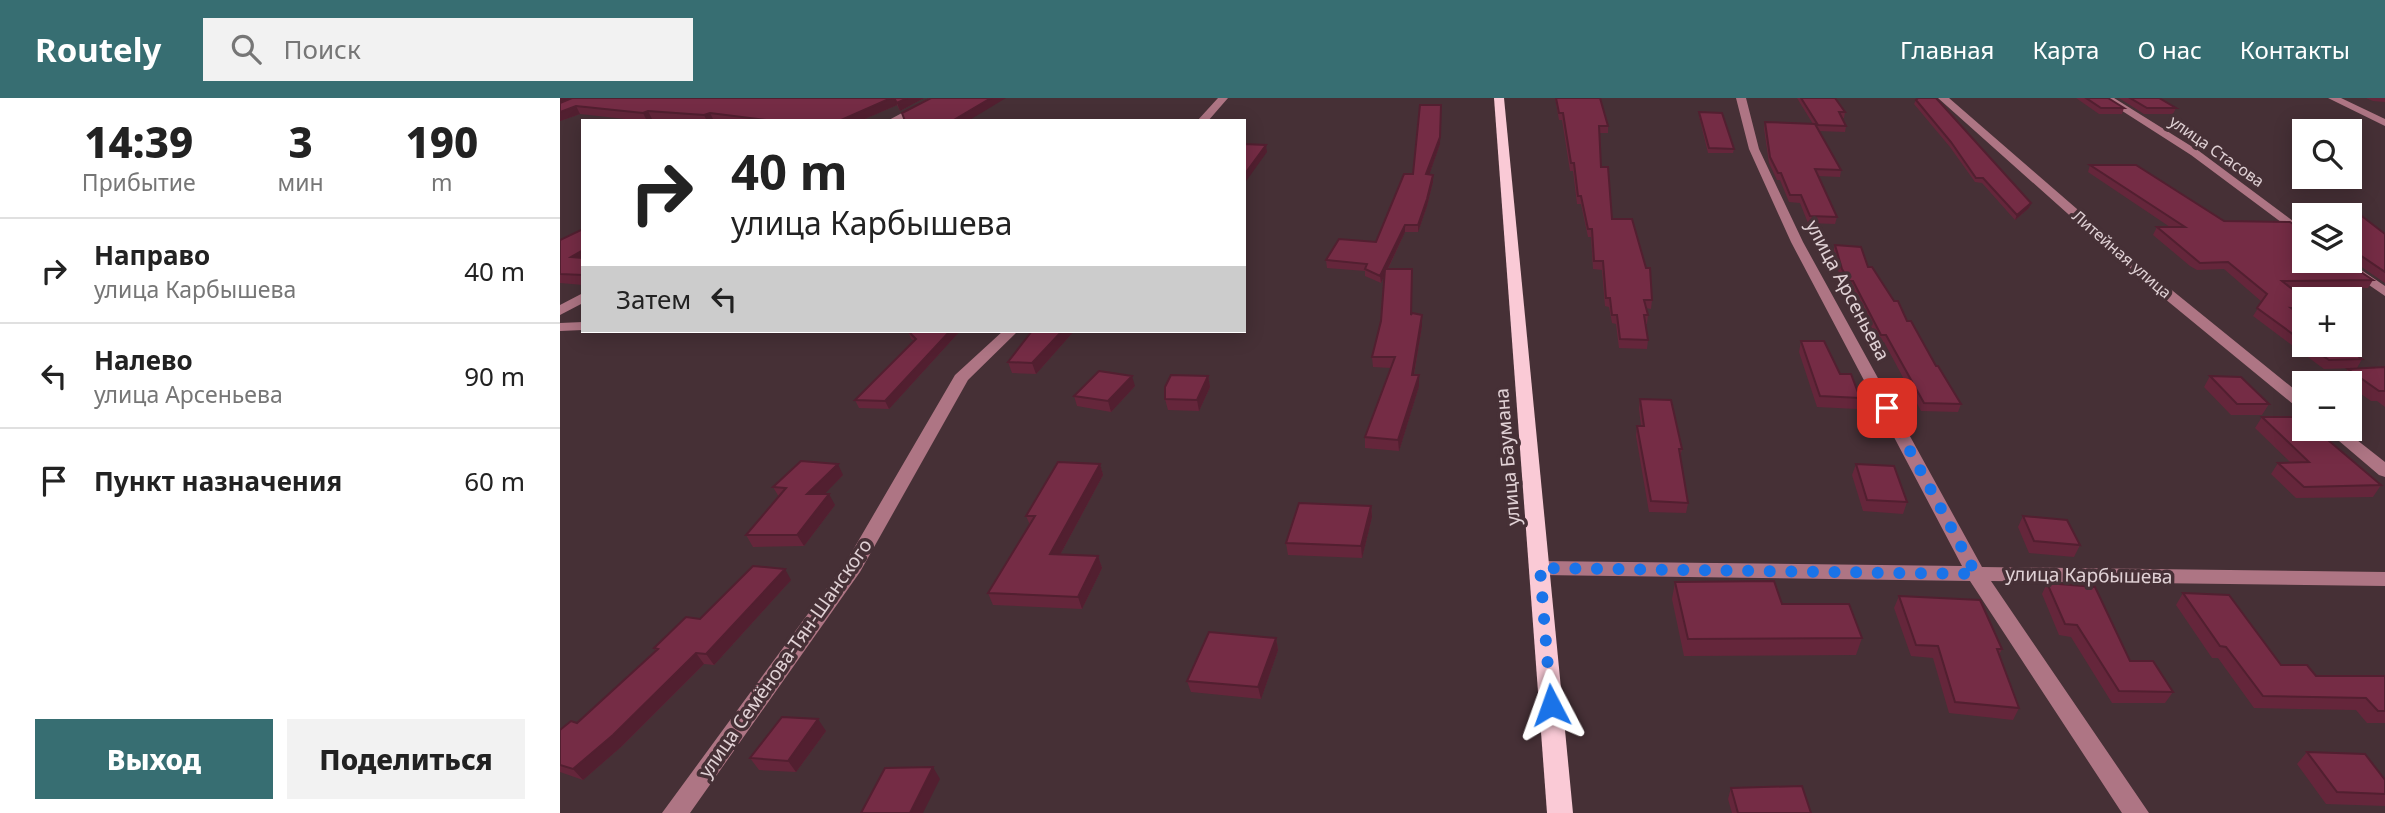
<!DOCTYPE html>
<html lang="ru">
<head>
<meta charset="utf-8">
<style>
	body { margin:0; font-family:"Noto Sans",sans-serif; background:#f2f2f2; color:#222; height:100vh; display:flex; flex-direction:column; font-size:26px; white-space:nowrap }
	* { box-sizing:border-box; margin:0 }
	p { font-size:23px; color:#767676 }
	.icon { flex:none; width:38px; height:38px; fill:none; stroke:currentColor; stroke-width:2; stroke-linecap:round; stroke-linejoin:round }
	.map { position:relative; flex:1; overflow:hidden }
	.side { display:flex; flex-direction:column; background:#fff; width:560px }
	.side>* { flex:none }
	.hud { position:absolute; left:21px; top:21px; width:665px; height:214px; border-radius:0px; box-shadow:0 4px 18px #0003; background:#fff; color:#222; overflow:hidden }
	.buttons { position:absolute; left:1732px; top:21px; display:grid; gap:14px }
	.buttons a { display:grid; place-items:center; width:70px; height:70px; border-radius:0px; background:#fff; box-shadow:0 4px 18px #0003; font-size:35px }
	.pin { position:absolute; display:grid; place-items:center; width:60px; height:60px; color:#fff; margin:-30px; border-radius:14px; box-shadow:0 4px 10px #0006 }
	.me { position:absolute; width:77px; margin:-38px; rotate:356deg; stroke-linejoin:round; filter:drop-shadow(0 0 5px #0008) }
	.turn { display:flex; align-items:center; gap:24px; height:147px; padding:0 35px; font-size:32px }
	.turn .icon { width:91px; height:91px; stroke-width:2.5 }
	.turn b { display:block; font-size:49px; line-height:60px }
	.then { display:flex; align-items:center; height:66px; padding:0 35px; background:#0003; gap:14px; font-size:26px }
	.eta { display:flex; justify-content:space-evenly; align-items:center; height:119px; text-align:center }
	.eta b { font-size:42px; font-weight:800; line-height:49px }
	.cta { display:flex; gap:14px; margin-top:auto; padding:14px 35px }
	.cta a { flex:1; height:80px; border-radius:0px; background:#376e72; color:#fff; font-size:28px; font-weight:800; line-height:80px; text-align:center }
	.cta a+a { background:#f2f2f2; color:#222 }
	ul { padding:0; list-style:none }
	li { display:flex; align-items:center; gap:21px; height:105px; padding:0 35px; border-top:2px solid #e0e0e0 }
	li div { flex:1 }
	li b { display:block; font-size:26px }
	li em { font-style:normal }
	header { display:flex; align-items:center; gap:42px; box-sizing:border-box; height:98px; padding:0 35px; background:#376e72; color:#fff }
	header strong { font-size:33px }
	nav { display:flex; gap:38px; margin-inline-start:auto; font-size:24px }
	.search { width:490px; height:63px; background:#f2f2f2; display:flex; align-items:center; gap:18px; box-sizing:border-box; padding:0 24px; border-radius:0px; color:#767676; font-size:26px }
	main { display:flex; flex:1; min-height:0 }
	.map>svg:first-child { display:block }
</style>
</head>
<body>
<header>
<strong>Routely</strong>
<div class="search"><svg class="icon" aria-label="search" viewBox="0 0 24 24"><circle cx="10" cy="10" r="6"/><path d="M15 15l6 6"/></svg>Поиск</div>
<nav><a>Главная</a><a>Карта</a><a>О нас</a><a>Контакты</a></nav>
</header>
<main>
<section class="side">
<div class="eta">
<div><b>14:39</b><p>Прибытие</p></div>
<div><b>3</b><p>мин</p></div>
<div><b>190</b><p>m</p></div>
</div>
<ul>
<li><svg class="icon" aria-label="right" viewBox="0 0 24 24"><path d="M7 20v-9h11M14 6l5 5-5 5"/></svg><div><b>Направо</b><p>улица Карбышева</p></div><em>40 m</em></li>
<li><svg class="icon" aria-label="left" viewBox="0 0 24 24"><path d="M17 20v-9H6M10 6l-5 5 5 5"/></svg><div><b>Налево</b><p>улица Арсеньева</p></div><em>90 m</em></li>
<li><svg class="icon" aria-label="arrive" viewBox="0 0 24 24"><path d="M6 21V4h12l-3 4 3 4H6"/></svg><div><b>Пункт назначения</b></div><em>60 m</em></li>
</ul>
<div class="cta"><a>Выход</a><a>Поделиться</a></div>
</section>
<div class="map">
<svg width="1825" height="715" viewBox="0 0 1825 715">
	<rect width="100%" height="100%" fill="#463036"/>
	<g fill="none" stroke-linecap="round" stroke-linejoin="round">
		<path fill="#ae7584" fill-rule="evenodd" d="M370,0H382L340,23H327Z
			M658,0H668L648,23H637Z
			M1176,0H1186L1199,51L1243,144L1422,469L1825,474V488L1431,483L1589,715H1562L1410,483L980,477L973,475L970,470L973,465L980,463L1402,468L1231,144L1189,51Z
			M1378,0H1389L1592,176L1745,300V313L1739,311L1582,182Z
			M1542,0H1554L1639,53L1745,132V142L1631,57Z
			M1768,0H1781L1825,21V28Z
			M1774,163H1788L1825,188V198Z
			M23,195V205L0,217V207Z
			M23,224V232L0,233V225Z
			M443,233H458L408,282L300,474L130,715H102L286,464L395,277Z
			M1765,331H1783L1825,364V379L1819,377Z"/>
		<path fill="#facad6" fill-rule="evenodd" d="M934,0H944L1013,715H987Z"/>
	</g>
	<path fill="#65263b" d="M12,0H364L340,13L337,7L300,23H112L92,21L83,23L20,16L0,23Z
		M995,0H1040L1048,28V35H1040L1041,69L1052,121L1092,202L1091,211L1086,210L1088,217L1087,226H1086L1088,242L1087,251L1059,250L1056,226L1052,225L1049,209L1045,208L1042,172L1033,171L1031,139H1028L1021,106H1017L1013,73H1010L1002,22H999Z
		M1237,0H1275L1285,14L1284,20H1282L1286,28L1285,34L1258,33L1281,72L1280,79L1258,78L1277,119L1275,126L1248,125L1240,105L1229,104L1220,82H1217L1209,65L1204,30L1205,24L1253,26Z
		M1516,0H1548L1564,10L1562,16H1539Z
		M1559,0H1599L1616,10L1613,16H1584Z
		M1806,0H1825V4L1813,3Z
		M1356,2L1471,105L1469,110L1455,122L1422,85L1415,84L1390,49L1354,6Z
		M1139,14L1174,51L1173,55H1148L1139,18Z
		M880,46L869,77L873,84L867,108L858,134H845L828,171L852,180L851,215L862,217V228L854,277H859V288L839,353L805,350V339L831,270L813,269L812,259L821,223L825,176L821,185L805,178V173L767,170L766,162L816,144L853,76Z
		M1530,67L1664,123L1745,163L1813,182L1808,190H1732L1745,201V219H1743L1745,220V247H1782L1802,261L1797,270L1764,271L1693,218L1702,204L1664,171L1637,172L1630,168L1593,137L1597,129H1610L1528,74Z
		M1754,107L1790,109L1825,136V185L1790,161V117H1754L1750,114Z
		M23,131V187L0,185V142Z
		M1275,147L1308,169L1347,223L1401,306L1398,314L1361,313L1324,244H1319L1292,190H1287L1280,179L1273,154Z
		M348,233H400L329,311L299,310L295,302L354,243L351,241Z
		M472,233H514L476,276L452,275L448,264Z
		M1241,243L1280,276L1300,300L1297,311L1257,309L1239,254Z
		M1825,269V309L1817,303H1811L1790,288V285H1787L1781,281L1788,271Z
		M648,278L650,289L639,313L608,312L605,301Z
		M1650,278L1709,306L1702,317H1671L1644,289Z
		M575,288L551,314L517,308L514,298Z
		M1080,301L1122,351L1120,359L1128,405L1126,415L1089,414L1076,338L1077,328H1081L1079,311Z
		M1702,319L1821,387L1813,399L1736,400L1711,376L1718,365L1730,364L1695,330Z
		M540,366L543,377L500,457L538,458L542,470L522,511L433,507L428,495L470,427L466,418Z
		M1296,366L1347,404L1343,416L1303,413L1292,377Z
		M283,377L264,396L275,407L244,448L193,449L186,437L219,399L213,389Z
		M811,408L812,419L802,460L728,457L726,445Z
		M1463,418L1520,447L1514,459L1469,455L1458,429Z
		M231,482L154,567L144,566L62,648L23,682L0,674V632L17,625L96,553L94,550L140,521Z
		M1115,484L1222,506L1302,540L1296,557L1124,558L1112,501Z
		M1487,485L1570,563L1613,594L1605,605H1552L1511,539L1499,537L1482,496Z
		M1623,495L1721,567L1756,578H1825V625H1807L1796,612L1694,610L1658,560H1652L1616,507Z
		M1339,498L1442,551L1439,557L1459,610L1453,622L1389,615L1373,560L1351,558L1334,510Z
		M716,540L718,552L701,601L631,594L627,583Z
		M266,633L236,674L199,672L190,660Z
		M1747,654L1825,682V708L1766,706L1737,666Z
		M1171,690L1251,715H1172L1168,701Z"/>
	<path fill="#521f30" d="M0,0H11L0,4Z
		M331,0H334L337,7L300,23H279Z
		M347,0H364L340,13L337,5Z
		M431,0H446L408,23H392Z
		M881,7L880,46L867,83L866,76Z
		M16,8L20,16L0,23V14Z
		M88,13L92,21L87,23L83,15Z
		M150,15L154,23H147L144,17Z
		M706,47L707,54L684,86V77Z
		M873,77V84L867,108L858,134V127Z
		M1471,105L1469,110L1455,122L1457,117Z
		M845,127V134L821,185L820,178Z
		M23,152V165L11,159Z
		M862,217V228L852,287V277Z
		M390,233H400L329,311L325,303Z
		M502,233H514L476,276L472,265Z
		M859,277V288L839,353L838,342Z
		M572,278L575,288L551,314L548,303Z
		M648,278L650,289L639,313L637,302Z
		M278,366L283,377L253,408L247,396Z
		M540,366L543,377L494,468L490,456Z
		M269,396L275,407L244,448L237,437Z
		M811,408L812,419L802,460L801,448Z
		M538,458L542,470L522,511L518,499Z
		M225,471L231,482L154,567L146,556Z
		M716,540L718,552L701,601L698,589Z
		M136,555L144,566L62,648L23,682L13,671Z
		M258,621L266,633L236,674L228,663Z
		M373,669L380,681L363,715H350Z"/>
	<path fill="#752c45" stroke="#521f30" stroke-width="2" d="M12,0H331L279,23H214L150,15L144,17L88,13L83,15L16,8L0,14V5Z
		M334,0H347L337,5Z
		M371,0H431L392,23H345L342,15Z
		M996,0H1040L1048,28H1039L1041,69H1048L1052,121H1072L1086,170H1090L1092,202H1084L1088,217H1084L1088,242L1060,241L1057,217H1052L1050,200H1046L1043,163H1034L1032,131H1028L1021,98H1018L1014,65H1011L1003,15H999Z
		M1241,0H1275L1285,14H1279L1286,28L1258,27Z
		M1358,0H1376L1471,105L1457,117L1423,80H1416L1391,44L1356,2Z
		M1526,0H1548L1564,10H1541Z
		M1570,0H1599L1616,10H1587Z
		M860,7H881L880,39L866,76L873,77L867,101L858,127H845L820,178L805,171L807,166L766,162L779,141L816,144L844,76H853Z
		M1139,14L1162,15L1174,51L1149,50Z
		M1205,24L1255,26L1281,72L1255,71L1277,119L1250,118L1241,97H1230L1221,75H1218L1210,59Z
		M684,46L706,47L684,77Z
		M1530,67H1576L1664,123L1730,124L1745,134V163H1784L1813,182L1722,183L1745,201V211L1731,210L1745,220V245L1697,210L1707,196L1668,164L1640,165L1597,129H1625Z
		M1754,107L1790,109L1825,136V174L1794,153H1790V117H1767Z
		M23,131V152L11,159L23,160V177L0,176V142Z
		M1275,147L1301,149L1308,169H1312L1334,203H1338L1347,223H1351L1376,268H1378L1401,306L1364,305L1326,237H1321L1293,183H1289L1282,171Z
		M825,171H852L851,217L852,215L862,217L852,277H859L838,342L805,339L835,259H812L821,223Z
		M348,233H390L325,303L295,302L356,241Z
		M472,233H502L472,265L448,264Z
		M1241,243H1264L1280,276H1291L1300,300L1260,298Z
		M1747,247H1782L1802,261L1769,262Z
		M1825,269V293H1819L1788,271Z
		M539,273L572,278L548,303L514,298Z
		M611,277L648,278L637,302L605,301V289Z
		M1650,278L1681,279L1709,306H1677Z
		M1080,301L1111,302L1122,351H1119L1128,405L1091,403L1077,328H1084Z
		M1702,319H1742L1745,322V331H1755L1821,387L1744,389L1718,365L1749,364Z
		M241,363L278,366L247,396H269L237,437H186L226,390L213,389Z
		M498,364L540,366L490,456L538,458L518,499L428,495L475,418H466Z
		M1296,366L1334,368L1347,404L1307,402Z
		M739,405L811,408L801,448L726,445Z
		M1463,418L1507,422L1520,447L1474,443Z
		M193,468L225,471L146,556L136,555L53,637L13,671L0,667V632L11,623L17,625L98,551L94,550L126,519L140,521Z
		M1214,483L1222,506H1289L1302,540L1128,541L1115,484Z
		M1487,485L1535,489L1570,563H1593L1613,594L1559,593L1517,527L1505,526Z
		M1623,495L1669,497L1721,567H1747L1756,578H1825V613H1818L1806,600L1703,598L1666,549L1660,548Z
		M1339,498L1420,502L1442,551H1437L1459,610L1395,604L1378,548L1356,547Z
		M649,534L716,540L698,589L627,583Z
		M222,619L258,621L228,663L190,660Z
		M1747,654L1805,656L1825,682V696L1777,694Z
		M373,669L350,715H301L325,670Z
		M1242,688L1251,715H1178L1171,690Z"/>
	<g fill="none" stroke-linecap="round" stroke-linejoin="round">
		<path stroke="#1a73e8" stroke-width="12" stroke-dasharray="0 21.6" d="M991,607L980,470L1416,476L1327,310"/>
	</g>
	<g text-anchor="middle" stroke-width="7" stroke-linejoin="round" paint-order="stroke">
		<g font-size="16" fill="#e0d1d5" stroke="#463036">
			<text transform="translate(1657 53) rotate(35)" y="6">улица Стасова</text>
			<text transform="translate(1562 156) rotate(41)" y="6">Литейная улица</text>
		</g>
		<g font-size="19" fill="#e0d1d5" stroke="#463036">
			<text transform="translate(1288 192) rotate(62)" y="7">улица Арсеньева</text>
			<text transform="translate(947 359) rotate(-95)" y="7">улица Баумана</text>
			<text transform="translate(1529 477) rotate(1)" y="7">улица Карбышева</text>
			<text transform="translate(225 560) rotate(-55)" y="7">улица Семёнова-Тян-Шанского</text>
		</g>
	</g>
</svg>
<div class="buttons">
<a><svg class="icon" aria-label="search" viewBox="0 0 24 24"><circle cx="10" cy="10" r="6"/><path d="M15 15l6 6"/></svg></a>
<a><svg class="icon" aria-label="layers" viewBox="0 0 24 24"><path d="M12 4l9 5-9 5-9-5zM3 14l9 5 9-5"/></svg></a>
<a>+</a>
<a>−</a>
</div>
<div class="pin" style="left:1327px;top:310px;background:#d93025"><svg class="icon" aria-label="arrive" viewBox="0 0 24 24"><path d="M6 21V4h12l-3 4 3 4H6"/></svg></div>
<svg class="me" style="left:991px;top:607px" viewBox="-20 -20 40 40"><path d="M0-17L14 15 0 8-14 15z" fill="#1a73e8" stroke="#fff" stroke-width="4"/></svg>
<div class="hud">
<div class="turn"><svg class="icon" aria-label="right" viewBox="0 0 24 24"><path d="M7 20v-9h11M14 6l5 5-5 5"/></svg><div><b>40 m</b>улица Карбышева</div></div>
<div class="then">Затем<svg class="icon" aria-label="left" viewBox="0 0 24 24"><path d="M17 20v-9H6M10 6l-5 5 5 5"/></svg></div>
</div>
</div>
</main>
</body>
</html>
